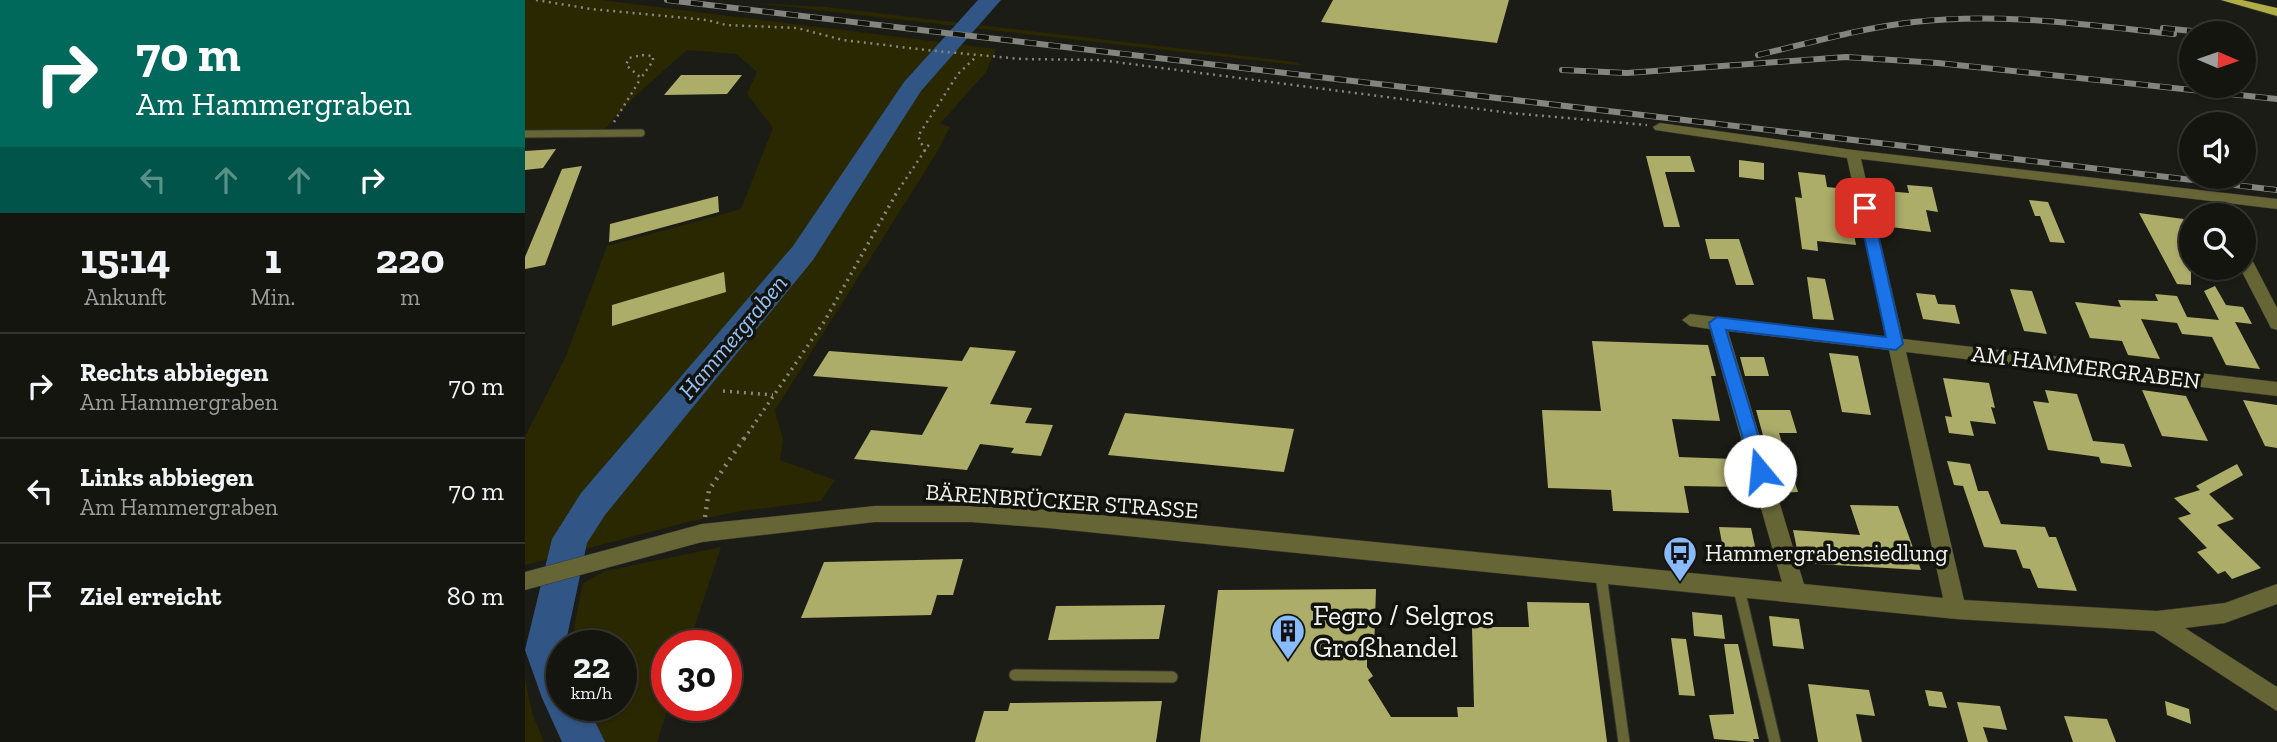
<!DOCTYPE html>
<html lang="de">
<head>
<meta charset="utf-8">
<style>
	body { margin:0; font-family:"Zilla Slab",serif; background:#1e1e19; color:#f1f3f6; height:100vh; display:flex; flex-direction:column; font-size:26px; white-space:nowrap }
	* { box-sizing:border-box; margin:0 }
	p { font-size:23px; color:#9d9f9f }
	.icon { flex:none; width:38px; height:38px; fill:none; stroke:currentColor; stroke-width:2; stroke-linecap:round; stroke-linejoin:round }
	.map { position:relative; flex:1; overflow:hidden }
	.details { display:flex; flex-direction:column; background:#151510; width:525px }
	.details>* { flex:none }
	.top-card { background:#00695c; color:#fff; overflow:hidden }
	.needle { width:46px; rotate:92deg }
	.tools { position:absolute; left:1654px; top:21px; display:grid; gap:14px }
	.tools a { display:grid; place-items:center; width:77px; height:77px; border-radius:50%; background:#151510; box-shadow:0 2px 5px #0004,0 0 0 2px #343430; font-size:35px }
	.speed { position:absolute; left:21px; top:630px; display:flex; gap:14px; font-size:35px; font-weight:700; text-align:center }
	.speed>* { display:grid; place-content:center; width:91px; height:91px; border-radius:50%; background:#151510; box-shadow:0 2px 5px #0004,0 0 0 2px #343430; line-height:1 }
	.speed small { font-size:18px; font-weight:400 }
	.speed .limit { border:10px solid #d22; background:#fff; color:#111 }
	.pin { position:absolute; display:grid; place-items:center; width:60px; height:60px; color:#fff; margin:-30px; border-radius:14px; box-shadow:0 4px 10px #0006 }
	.me { position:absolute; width:77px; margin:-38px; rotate:343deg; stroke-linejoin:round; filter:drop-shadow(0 0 5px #0008) }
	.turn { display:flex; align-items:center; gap:24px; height:147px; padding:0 21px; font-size:32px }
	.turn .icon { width:91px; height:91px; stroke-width:2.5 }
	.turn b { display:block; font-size:49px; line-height:60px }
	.lanes { display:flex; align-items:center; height:66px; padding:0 21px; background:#0003; justify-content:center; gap:35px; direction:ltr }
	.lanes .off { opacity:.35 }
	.eta { display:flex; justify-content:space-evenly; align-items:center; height:119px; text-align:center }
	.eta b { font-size:42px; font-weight:700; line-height:49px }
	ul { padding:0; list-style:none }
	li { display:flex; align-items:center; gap:21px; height:105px; padding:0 21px; border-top:2px solid #343430 }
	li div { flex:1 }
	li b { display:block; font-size:26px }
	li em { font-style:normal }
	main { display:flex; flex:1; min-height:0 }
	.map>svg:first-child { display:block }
</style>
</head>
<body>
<main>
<section class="details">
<div class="top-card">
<div class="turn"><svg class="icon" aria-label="right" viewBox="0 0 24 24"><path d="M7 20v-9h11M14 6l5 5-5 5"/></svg><div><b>70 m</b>Am Hammergraben</div></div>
<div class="lanes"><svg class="icon off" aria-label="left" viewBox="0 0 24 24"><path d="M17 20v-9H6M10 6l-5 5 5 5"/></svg><svg class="icon off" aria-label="ahead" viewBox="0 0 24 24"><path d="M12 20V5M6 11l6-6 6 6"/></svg><svg class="icon off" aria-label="ahead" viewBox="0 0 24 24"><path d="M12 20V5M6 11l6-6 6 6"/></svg><svg class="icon" aria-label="right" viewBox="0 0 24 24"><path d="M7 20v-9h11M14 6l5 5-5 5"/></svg></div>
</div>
<div class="eta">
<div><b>15:14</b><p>Ankunft</p></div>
<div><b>1</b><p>Min.</p></div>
<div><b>220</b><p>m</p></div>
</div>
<ul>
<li><svg class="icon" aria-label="right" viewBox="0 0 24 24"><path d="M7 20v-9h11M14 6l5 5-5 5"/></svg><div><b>Rechts abbiegen</b><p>Am Hammergraben</p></div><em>70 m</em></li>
<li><svg class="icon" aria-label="left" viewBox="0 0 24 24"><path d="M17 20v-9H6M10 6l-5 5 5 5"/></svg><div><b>Links abbiegen</b><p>Am Hammergraben</p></div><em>70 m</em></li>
<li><svg class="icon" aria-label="arrive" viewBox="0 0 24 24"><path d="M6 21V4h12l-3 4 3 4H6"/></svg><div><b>Ziel erreicht</b></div><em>80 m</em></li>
</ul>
</section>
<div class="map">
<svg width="1752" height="742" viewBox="0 0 1752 742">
	<rect width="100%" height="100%" fill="#1c1c16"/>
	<path fill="#292801" d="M0,0H76L471,49L461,72L415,124L425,127L412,152L250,410L258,440L255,460L310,480L296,501L216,511L163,522L0,565V437L41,356L82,246L216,209L248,128L222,94L232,72L211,54L162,50L107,99L79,130H0Z
		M230,3L301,7L770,62L779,66Z
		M196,547L163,646H142V705H144L132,742H78L65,705H96V646H51L49,628L58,583L80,571Z
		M0,677L7,713L19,742H0Z"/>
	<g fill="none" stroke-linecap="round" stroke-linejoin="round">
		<path fill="#315584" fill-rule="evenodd" d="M453,0H476L396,91L288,260L80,515L62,543L40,646H37V705H62L80,742H37L17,698L0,650L27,539L56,493L268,246L379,82Z"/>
	</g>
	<path fill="#adad6a" d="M808,0H984L972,43L796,22Z
		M156,75H217L202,94L139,95Z
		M31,149L18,168L0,170V151Z
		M1121,156H1165L1170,172H1140L1155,227H1139Z
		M1214,160L1239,163V180L1214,177Z
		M57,166L20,265L0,269V257L37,169Z
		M1273,172L1300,175L1302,187L1321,189L1331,245L1292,241L1293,251L1277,249L1270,197L1277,198Z
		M1382,185L1407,187L1413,212L1401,210L1406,232L1358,226L1349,190L1384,193Z
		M193,196L194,212L84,242L85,224Z
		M1504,200L1523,202L1540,243L1525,242L1515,216H1510Z
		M1614,213L1666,220V285L1652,284Z
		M1180,239H1214L1229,285H1211L1203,259H1185Z
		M199,272L201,292L87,326V305Z
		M1282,277L1300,279L1309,320L1288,319Z
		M1690,286L1701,305L1718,307L1727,324L1710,322L1735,369L1701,365L1687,337L1657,334L1652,323L1616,319L1635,359L1603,355L1597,341L1565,338L1550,302L1596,307L1593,300L1633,301L1630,294L1652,296L1662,317L1694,320L1679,291Z
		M1485,289L1507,291L1522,334L1499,331Z
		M1391,293L1410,295L1413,304L1430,305L1435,324L1398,319Z
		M1067,341L1183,345L1191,376H1186L1195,421L1147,419L1154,457L1209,459L1216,487L1159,486L1164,513L1088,511L1086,490L1023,488L1017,410L1076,411Z
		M445,347L491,351L465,404L507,408L500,423L528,425L516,456L486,453L489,448L455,444L442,470L329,459L346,430L397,435L423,387L288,376L304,351L437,361Z
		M1304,353L1333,356L1346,415L1317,412Z
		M1215,357H1239L1244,376H1220Z
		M1418,378L1464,383L1470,408L1466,407L1471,424L1445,421L1449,436L1424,433L1420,416L1427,417Z
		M1520,390L1552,394L1568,441L1599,444L1607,467L1576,463L1574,457L1523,450L1508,401L1524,403Z
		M1617,390L1661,396L1683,441L1637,436Z
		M1718,400L1752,405V448L1740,446Z
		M1231,410H1265L1272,433H1254L1273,492L1254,493Z
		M600,413L769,429L759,472L583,455Z
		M1422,461L1445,464L1453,491H1463L1476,524L1520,527L1524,537H1531L1552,591L1513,588L1505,569L1498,568L1491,550L1459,547L1438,486L1429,485Z
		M1712,464L1718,475L1684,494L1709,519L1692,525L1736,568L1707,579L1700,571L1693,574L1672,552L1682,548L1653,518L1666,514L1649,498L1675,490L1671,486Z
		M1325,505L1373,506L1396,570L1275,563L1268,530L1335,535Z
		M1194,527L1226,528L1233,560L1200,559Z
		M438,559L428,595H412L406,615L276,618L299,562Z
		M851,589L849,651L842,655V667L848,676L843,680L866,717H933L932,707H949L947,627H1004L1002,602L1064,603L1082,742H675L693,590Z
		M640,605L634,639L523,640L531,606Z
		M1167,612L1197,615L1200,639L1169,636Z
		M1244,616L1274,619L1279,649L1248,646Z
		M1146,638L1161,639L1170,696L1154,695Z
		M1199,644H1213L1234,739H1228L1229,742L1189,739L1184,715L1209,714Z
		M1283,684L1344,690L1350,716L1331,714L1337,742H1293Z
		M1400,690L1417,692L1422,708L1404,706Z
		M637,701L631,742H450L459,711H483L485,703Z
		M1640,701L1664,709L1666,724L1642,715Z
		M1432,702L1475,706L1482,730L1458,727L1463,742H1443Z
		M1539,716L1582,719L1591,742H1548Z"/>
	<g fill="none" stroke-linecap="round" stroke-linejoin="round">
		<g stroke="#363630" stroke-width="9">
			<path id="lane-far1" d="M0,134L116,133"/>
		</g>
		<g stroke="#363630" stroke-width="13">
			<path id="lane" d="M1076,575L1099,742
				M1214,589L1250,742
				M490,675L647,677"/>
		</g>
		<g stroke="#363630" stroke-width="1">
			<path id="street" d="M1135,123L1328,150L1752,199V209L1336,159L1378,339L1752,382V396L1381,352L1439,600L1632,611L1700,603L1752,584V604L1700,623L1660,628L1752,687V711L1629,631L1431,619L523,528L446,522H350L177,542L0,590V572L177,524L350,506H446L523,510L1257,582L1185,329L1165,326L1157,320L1165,314L1361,337L1322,158L1130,130L1128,127ZM1203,331L1364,350L1418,598L1279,584Z
				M1718,253L1724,254L1752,308V330L1746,328L1715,268H1718Z"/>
		</g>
		<g stroke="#363630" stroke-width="1">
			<path id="primary" d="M1696,0H1717L1752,8V16Z"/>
		</g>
		<path stroke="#878781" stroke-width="2.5" stroke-dasharray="2 4.5" stroke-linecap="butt" d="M11,0L66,9L182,20L201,25L272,28L318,40L401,50L496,59L575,60L985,113L1122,125
			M117,55L128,56V61L116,78L101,65L104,58Z
			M89,122L116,78
			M400,151L393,136L433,74L452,56
			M370,195L405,143"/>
		<path stroke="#878781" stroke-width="3.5" stroke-dasharray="2 5" stroke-linecap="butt" d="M198,391L248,395
			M219,439L299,322L371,194"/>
		<path stroke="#878781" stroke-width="4.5" stroke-dasharray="2 6" stroke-linecap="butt" d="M180,517L184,490L220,437"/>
		<use href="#lane-far1" stroke="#656536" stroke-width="7"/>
		<use href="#lane" stroke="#656536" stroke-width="11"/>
		<use href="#street" fill="#656536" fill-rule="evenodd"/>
		<use href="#primary" fill="#b0af47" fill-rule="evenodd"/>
		<g stroke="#858580" stroke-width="6">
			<path id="rail" d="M142,0L1752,190
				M1638,28L1686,33
				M1233,55C1285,43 1336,28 1389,22C1476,12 1563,25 1649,34
				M1037,70L1102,73L1321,57L1413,63L1752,99"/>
		</g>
		<use href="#rail" stroke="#13130d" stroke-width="4.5" stroke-dasharray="12" stroke-linecap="butt"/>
	</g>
	<path fill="#1a73e8" stroke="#114b97" stroke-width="2" d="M1340,204L1347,208L1378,344L1371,350L1201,330L1244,471L1241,476L1235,478L1229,476L1184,323L1192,317L1361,337L1333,208Z"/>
	<defs>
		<g id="bus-pin" transform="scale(1.75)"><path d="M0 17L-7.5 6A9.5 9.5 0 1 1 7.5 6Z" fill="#88bafc" stroke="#13130d"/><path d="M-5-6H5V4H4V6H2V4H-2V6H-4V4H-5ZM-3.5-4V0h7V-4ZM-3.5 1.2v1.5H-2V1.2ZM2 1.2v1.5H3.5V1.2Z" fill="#111"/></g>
		<g id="building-pin" transform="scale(1.75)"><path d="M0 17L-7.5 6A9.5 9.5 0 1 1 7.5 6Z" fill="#88bafc" stroke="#13130d"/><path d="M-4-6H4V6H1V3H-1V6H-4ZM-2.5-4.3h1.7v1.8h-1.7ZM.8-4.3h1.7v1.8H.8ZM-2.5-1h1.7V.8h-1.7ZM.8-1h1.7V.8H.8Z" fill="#111"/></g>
	</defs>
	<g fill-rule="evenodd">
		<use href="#bus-pin" x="1155" y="553"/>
		<use href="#building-pin" x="763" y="631"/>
	</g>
	<g text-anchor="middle" stroke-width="7" stroke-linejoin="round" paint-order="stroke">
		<g font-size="23" fill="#f3f3ef" stroke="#13130d">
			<text transform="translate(1561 367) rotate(7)" y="8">AM HAMMERGRABEN</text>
			<text transform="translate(537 501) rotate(4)" y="8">BÄRENBRÜCKER STRASSE</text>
		</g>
		<g font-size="23" fill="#f3f3ef" stroke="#13130d" text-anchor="start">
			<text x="1180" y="561">Hammergrabensiedlung</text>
		</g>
		<g font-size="24" font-style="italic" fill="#96c3fc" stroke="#13130d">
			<text transform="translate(208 337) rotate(-50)" y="8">Hammergraben</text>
		</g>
		<g font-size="28" fill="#f3f3ef" stroke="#13130d" text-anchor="start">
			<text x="788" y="625">Fegro / Selgros<tspan x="788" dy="32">Großhandel</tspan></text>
		</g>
	</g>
</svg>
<div class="tools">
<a><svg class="needle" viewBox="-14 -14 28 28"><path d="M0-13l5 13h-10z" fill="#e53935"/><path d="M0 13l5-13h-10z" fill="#9d9f9f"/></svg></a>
<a><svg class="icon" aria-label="sound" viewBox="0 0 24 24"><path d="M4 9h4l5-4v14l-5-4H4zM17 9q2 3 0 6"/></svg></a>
<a><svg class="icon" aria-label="search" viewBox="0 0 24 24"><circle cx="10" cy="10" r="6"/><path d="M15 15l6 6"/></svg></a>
</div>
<div class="speed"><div>22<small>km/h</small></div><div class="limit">30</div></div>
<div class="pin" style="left:1340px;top:208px;background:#d93025"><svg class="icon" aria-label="arrive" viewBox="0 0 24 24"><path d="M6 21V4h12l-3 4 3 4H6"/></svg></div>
<svg class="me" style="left:1235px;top:471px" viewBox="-20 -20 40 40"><circle r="19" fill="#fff"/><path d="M0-13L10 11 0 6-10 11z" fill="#1a73e8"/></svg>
</div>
</main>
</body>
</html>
